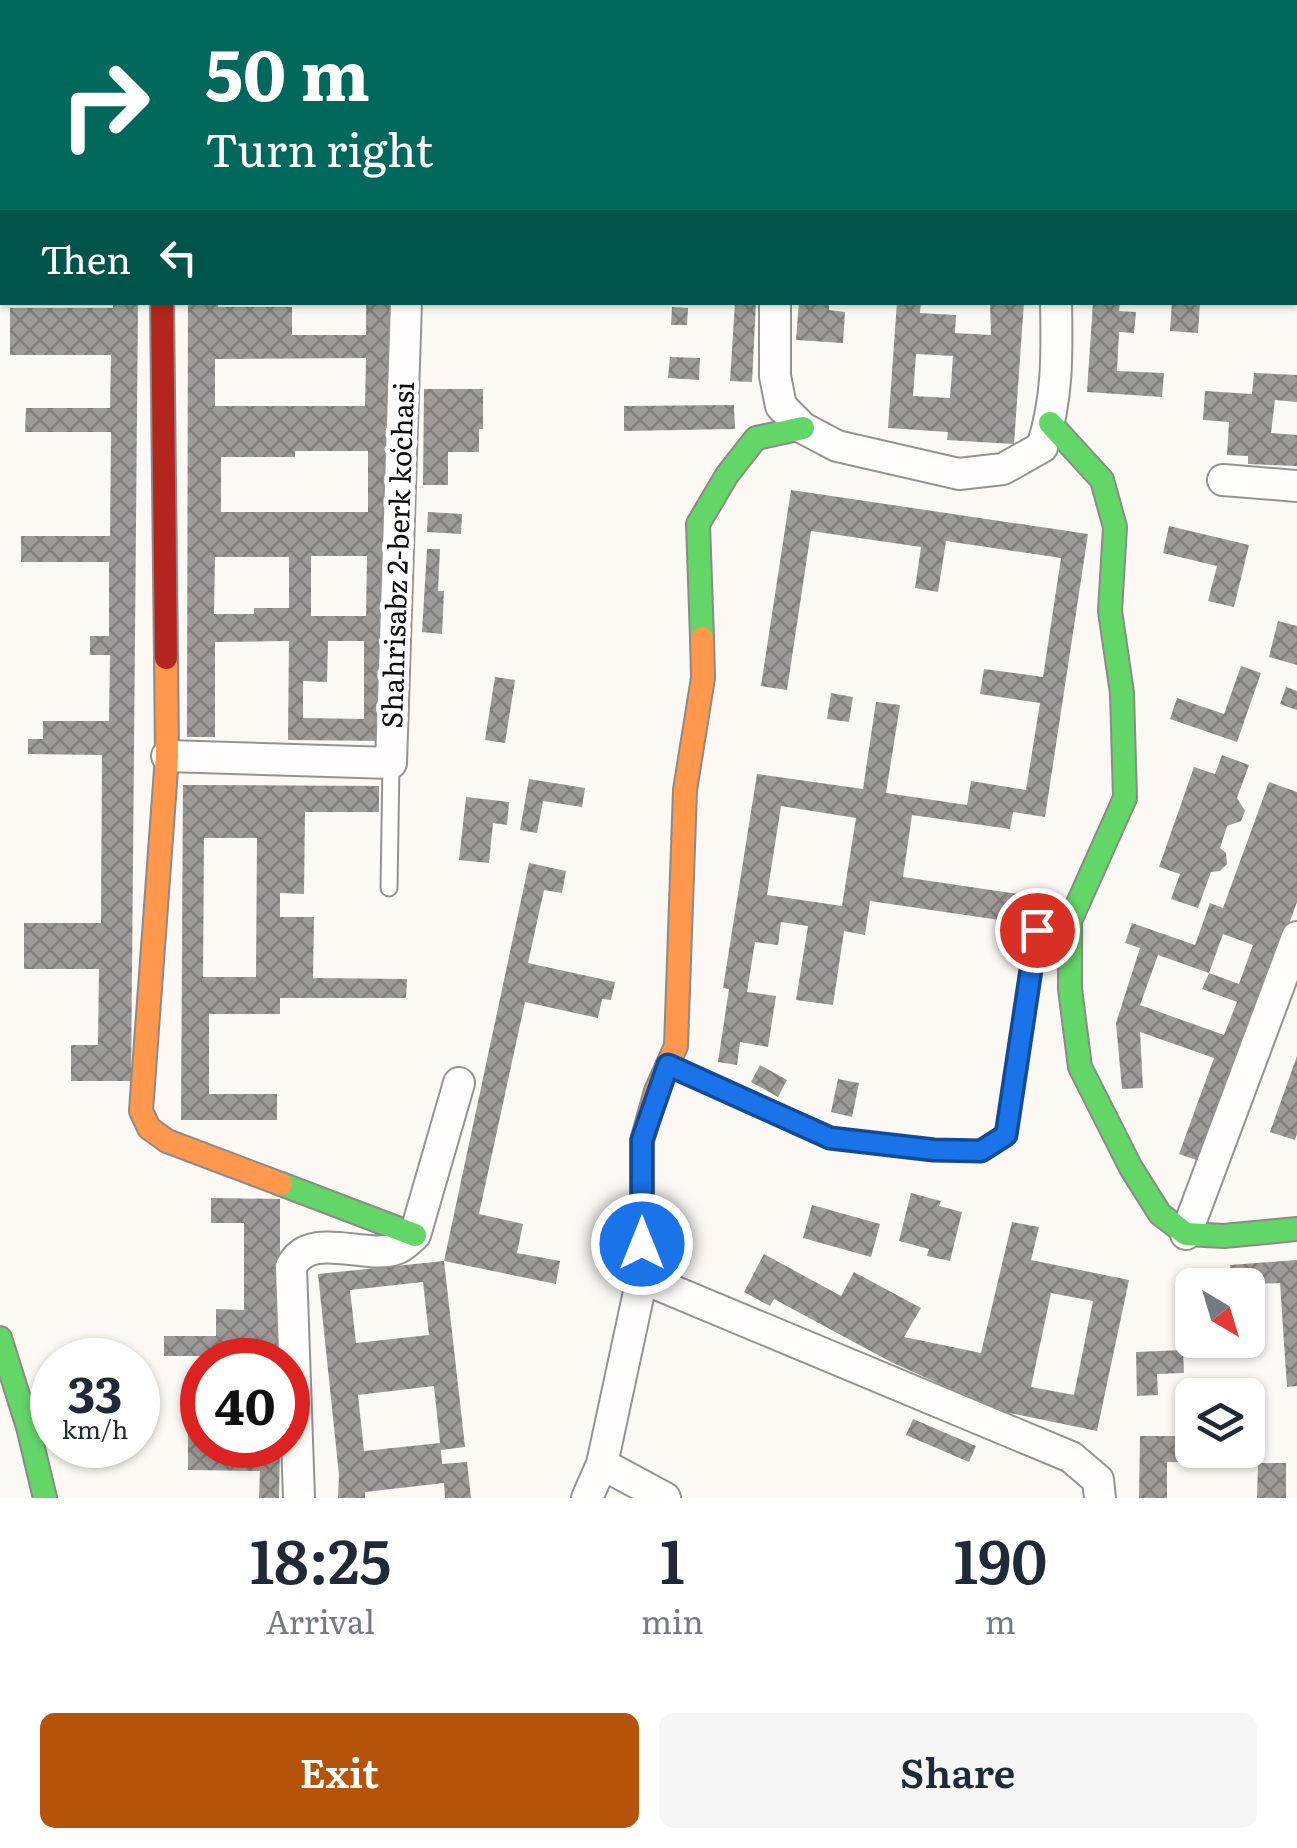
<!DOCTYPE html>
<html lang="en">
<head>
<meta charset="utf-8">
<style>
	body { margin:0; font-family:Literata,serif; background:#f6f6f7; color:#1f2937; height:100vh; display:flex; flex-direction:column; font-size:38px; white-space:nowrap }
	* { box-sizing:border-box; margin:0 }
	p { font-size:32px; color:#747a83 }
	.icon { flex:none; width:55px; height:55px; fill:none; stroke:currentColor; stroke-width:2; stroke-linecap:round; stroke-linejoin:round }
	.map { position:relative; height:1498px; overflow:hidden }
	.side { display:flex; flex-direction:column; background:#fff; flex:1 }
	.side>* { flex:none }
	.top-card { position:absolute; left:0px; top:0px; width:1298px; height:305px; box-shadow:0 2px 8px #0004; background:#00695c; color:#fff; overflow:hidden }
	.needle { width:65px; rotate:142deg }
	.buttons { position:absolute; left:1175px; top:1268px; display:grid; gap:20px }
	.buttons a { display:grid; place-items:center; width:90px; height:90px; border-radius:15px; background:#fff; box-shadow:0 2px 8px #0004; font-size:50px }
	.speed { position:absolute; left:30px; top:1338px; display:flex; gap:20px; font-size:50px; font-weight:700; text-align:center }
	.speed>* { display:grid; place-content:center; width:130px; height:130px; border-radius:50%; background:#fff; box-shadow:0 2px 8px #0004; line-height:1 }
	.speed small { font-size:25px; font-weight:400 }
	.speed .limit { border:15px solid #d22; background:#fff; color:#111 }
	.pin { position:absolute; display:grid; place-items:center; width:85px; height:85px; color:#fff; margin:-42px; border:5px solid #fff; border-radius:50%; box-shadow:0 2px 10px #0007 }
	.me { position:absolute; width:110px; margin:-55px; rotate:0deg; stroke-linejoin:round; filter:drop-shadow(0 0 8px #0008) }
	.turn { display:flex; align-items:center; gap:35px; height:210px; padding:0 40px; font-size:45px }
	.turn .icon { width:130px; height:130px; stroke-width:2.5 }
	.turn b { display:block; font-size:70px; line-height:85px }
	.then { display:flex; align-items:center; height:95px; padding:0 40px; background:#0003; gap:20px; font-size:38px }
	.eta { display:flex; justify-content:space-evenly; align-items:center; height:170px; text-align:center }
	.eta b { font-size:60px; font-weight:600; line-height:70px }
	.action { display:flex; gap:20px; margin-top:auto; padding:20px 40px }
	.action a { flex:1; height:115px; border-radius:15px; background:#b45309; color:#fff; font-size:40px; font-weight:600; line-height:115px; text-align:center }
	.action a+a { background:#f6f6f7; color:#1f2937 }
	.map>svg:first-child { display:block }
</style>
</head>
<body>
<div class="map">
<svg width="1297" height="1498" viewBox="0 0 1297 1498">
	<defs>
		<pattern id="building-cross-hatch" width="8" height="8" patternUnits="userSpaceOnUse" patternTransform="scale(2.5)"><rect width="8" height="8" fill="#9f9b99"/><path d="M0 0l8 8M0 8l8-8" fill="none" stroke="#807d7b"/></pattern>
	</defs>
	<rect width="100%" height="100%" fill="#fcf8f4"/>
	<path fill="url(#building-cross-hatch)" fill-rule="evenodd" d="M113,302H138L131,1081H71V1045H98L99,969H24V923H101L102,755L28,754V739H43V721H109L110,655H90V636H109V562H21V536H110L111,432H25L26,408H110L111,355H10V308H113Z
		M188,302H218V307H292V335H366V302H390L389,741L288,740L289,641L215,642V737H187ZM366,358L365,406H215V359ZM295,451H368V512H221V457H295ZM311,556H367L366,616H311ZM215,557H289V608H254V614H214ZM328,641H364V719L303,718V681L327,682Z
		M735,302H756L752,382L730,381Z
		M799,302H829V310L845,312L843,343L796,340Z
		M897,302H921L920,313L956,315L955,333L991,335L990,302H1024L1014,444L947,440L948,432L888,428ZM916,354L953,356L950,398L913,396Z
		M1093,302H1120L1119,311L1136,312L1134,333L1119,332L1117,371L1164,373L1162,397L1087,392Z
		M1172,302H1200L1198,333L1170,331Z
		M672,307L688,308L687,325H671Z
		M670,357L700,358L699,380L668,378Z
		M1254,373L1297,375V402L1275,400L1271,433L1297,435V466L1248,464V456L1227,455L1229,422L1203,420L1205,391L1252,394Z
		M424,389H483V429H479V452H448V485H423Z
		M734,405L735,429L624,431V406Z
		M791,490L1088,534L1045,817L1013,812L1010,829L912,815L903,877L1018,894L1013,922L870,901L865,935L844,931L833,1005L796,1000L808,926L781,922L778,945L755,942L747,992L776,996L768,1047L740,1042L737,1065L718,1062L729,989L723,988L757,774L863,789L876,702L900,705L886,793L967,805L971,781L1026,790L1040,703L980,694L984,669L1043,677L1061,558L946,541L938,592L915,588L921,547L811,531L787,690L761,686ZM781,806L856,818L842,906L767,895Z
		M428,512L462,514L461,534L427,532Z
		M1169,526L1249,545L1234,607L1208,601L1217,566L1163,553Z
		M427,549H440L438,591H444L442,634L422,632Z
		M1278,621L1297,626V665L1269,657Z
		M1241,666L1261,673L1237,742L1170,719L1177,698L1224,714Z
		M495,677L515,680L505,743L485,740Z
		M1286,687L1297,691V710L1280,704Z
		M831,693L853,697L849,722L827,719Z
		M1222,755L1249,765L1237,798L1245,811L1241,821L1227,826L1220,848L1226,853L1227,864L1220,871L1211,872L1198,908L1171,899L1180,874L1159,867L1194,767L1215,774Z
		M529,779L585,788L582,807L543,801L537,833L520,830Z
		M1269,782L1297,792V902L1202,1162L1179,1154L1214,1058L1140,1032L1143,1088L1122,1089L1116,1023L1140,948L1125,943L1132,923L1195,945L1210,903L1223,908ZM1223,934L1253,945L1239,984L1209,973L1202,989L1237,1002L1224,1035L1140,1005L1158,955L1209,973Z
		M183,785L379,786V812H305L304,894L280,893V917H314L313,978L407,979L406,998H280V1014H209V1094H277V1120H181ZM204,838H257L256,977H203Z
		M466,797L509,802L507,825L493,823L489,863L459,860Z
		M529,863L566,871L562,893L544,890L528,963L615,982L611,1000L602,999L598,1018L525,1002L479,1214L523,1224L517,1253L560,1261L556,1284L444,1261Z
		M1297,1056V1134L1295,1140L1270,1132Z
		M760,1065L787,1080L778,1097L751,1082Z
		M838,1079L859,1083L852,1117L831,1112Z
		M911,1193L941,1201L939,1206L962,1212L950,1261L927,1256L929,1249L899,1241Z
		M211,1198L280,1199V1360H253V1356H164V1336H216V1309L244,1310V1223H211Z
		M812,1205L880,1224L871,1257L803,1238Z
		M1012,1222L1039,1227L1031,1260L1129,1280L1097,1431L1000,1411L891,1362L774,1299L770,1306L744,1292L764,1254L841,1296L854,1272L921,1308L904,1337L981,1353ZM1051,1293L1093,1301L1074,1395L1031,1387Z
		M1297,1260V1386L1287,1387L1280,1283L1232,1285L1230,1265Z
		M444,1261L465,1447L441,1450L442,1464L467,1462L471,1498H445L444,1483L365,1492V1498H338L339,1475L318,1274ZM423,1282L429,1335L356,1343L350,1290ZM434,1386L440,1443L364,1451L358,1395Z
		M1183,1350L1184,1373L1157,1374L1158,1395L1137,1396L1136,1352Z
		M913,1419L976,1446L969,1462L906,1435Z
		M188,1423H202V1445H280L279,1498H259L260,1471L188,1470Z
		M1140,1436H1192V1450H1248V1437H1258V1463H1286V1498H1257L1258,1463L1167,1462V1498H1139Z"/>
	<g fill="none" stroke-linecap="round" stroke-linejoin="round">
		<g stroke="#959392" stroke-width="19">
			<path id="lane" d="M389,888L391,763
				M671,1067L830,1139L934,1150L981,1151L1006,1135L1037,930"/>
		</g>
		<g stroke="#959392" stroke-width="34">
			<path id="street" d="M161,2V0
				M416,2V0
				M793,2L794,0
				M1065,2L1066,0
				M1295,187H1297
				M775,302V376L781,406L803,428L837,446L959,474L1003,469L1042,447C1058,399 1057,353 1056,302
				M1223,480L1297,486
				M167,756L391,763L406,302
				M1186,1234L1297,937
				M602,1464L665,1498
				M299,1498L291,1267C309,1229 364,1260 396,1249C403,1247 409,1240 415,1235L459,1083
				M587,1498L602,1464L642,1278L1071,1457L1098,1480L1100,1498"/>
		</g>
		<g stroke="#8c8a88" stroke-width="26">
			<path id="fast" d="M1050,423L1102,480L1115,527L1110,611L1122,693L1125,798L1070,921V989L1080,1067L1131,1168L1160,1214L1186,1234L1224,1236L1297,1229
				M702,638L698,524L727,475L756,438L803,428
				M281,1184L415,1235
				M0,1338L28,1427L45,1498"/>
		</g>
		<g stroke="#8c8a88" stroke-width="26">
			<path id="slow" d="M166,658L167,756L141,1111L149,1128L167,1141L281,1184
				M642,1278V1141L656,1091L676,1046L685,790L703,678L702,638"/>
		</g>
		<g stroke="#8c8a88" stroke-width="26">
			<path id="jam" d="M162,302L166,658"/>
		</g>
		<use href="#lane" stroke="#fffefd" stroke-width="15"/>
		<use href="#street" stroke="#fffefd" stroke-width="30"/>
		<use href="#fast" stroke="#63d668" stroke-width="22"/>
		<use href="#slow" stroke="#ff974d" stroke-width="22"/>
		<use href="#jam" stroke="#b3261e" stroke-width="22"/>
	</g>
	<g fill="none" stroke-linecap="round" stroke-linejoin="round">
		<g stroke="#114b97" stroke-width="25">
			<path id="route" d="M642,1244V1140L668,1065L830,1138L934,1150L981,1151L1006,1135L1037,930"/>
		</g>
		<use href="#route" stroke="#1a73e8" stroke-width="18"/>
	</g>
	<g text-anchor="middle" stroke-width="10" stroke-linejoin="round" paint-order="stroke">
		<g font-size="28" fill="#0e0e0e" stroke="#fff">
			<text transform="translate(398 555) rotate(-88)" y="10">Shahrisabz 2-berk koʻchasi</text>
		</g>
	</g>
</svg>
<div class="buttons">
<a><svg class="needle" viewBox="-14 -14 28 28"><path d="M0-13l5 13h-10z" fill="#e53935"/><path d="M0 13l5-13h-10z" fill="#747a83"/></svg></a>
<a><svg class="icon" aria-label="layers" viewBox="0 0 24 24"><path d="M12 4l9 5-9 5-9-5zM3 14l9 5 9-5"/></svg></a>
</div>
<div class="speed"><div>33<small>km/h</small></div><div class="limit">40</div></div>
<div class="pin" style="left:1037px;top:930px;background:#d93025"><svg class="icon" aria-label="arrive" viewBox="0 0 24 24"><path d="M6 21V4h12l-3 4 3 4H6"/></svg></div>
<svg class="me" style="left:642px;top:1244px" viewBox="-20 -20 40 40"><circle r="17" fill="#1a73e8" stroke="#fff" stroke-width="3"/><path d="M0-11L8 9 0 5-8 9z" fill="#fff"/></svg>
<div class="top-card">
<div class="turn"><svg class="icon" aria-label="right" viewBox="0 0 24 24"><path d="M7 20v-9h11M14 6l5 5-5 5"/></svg><div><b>50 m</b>Turn right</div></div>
<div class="then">Then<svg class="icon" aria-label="left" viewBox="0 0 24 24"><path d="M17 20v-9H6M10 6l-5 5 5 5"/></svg></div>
</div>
</div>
<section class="side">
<div class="eta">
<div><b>18:25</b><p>Arrival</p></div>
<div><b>1</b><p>min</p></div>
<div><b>190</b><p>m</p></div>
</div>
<div class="action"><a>Exit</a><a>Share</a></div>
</section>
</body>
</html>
